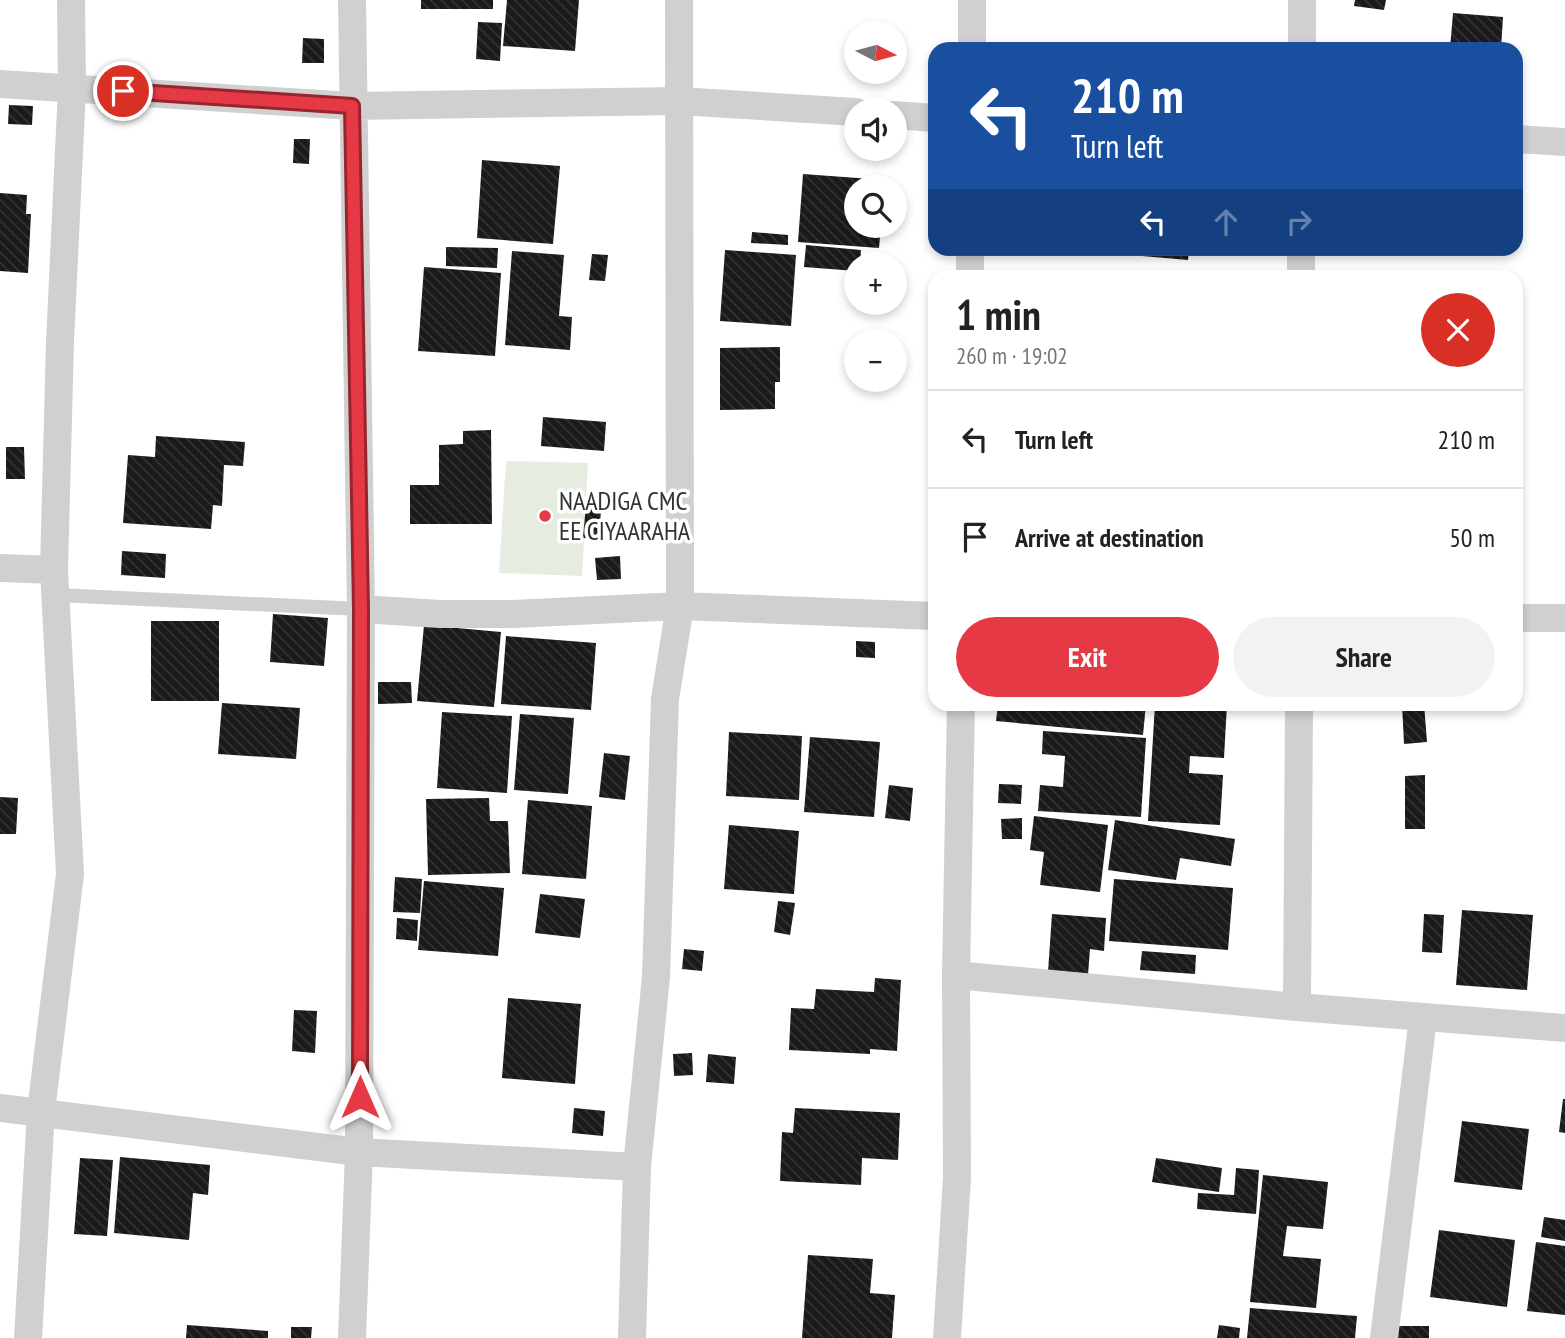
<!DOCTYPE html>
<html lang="en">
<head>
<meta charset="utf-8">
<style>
	body { margin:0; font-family:"PT Sans Narrow",sans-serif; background:#f2f2f2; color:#222; height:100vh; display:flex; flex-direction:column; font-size:26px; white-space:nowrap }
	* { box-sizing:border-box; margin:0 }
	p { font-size:23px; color:#767676 }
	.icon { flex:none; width:38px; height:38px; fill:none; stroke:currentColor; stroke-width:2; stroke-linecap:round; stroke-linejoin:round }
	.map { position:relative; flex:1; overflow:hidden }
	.details { position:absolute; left:928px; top:270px; width:595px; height:441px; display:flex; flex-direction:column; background:#fff; border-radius:21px; box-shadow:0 4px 10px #0003 }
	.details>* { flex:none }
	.top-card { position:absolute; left:928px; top:42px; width:595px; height:214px; border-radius:21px; box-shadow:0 4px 10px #0003; background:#1a4fa0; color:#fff; overflow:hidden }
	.needle { width:46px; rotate:96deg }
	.tools { position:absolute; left:844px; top:21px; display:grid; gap:14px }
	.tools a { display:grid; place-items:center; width:63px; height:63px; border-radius:50%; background:#fff; box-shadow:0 4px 10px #0003; font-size:35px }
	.pin { position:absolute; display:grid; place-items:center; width:60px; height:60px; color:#fff; margin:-30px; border:4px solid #fff; border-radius:50%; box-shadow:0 2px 7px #0007 }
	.me { position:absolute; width:77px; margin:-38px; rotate:0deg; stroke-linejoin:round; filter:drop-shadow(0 0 5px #0008) }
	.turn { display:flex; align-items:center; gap:24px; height:147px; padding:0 28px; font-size:32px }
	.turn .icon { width:91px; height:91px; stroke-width:2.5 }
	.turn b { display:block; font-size:49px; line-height:60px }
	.lanes { display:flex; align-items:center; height:66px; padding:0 28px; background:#0003; justify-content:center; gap:35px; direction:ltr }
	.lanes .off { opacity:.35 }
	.round { display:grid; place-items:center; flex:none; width:74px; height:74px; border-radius:37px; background:#f2f2f2 }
	.head { display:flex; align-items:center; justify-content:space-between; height:119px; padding:0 28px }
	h1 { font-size:42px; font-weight:800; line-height:52px }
	.action { display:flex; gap:14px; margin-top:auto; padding:14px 28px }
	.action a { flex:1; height:80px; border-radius:42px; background:#e63946; color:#fff; font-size:28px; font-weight:800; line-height:80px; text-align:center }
	.action a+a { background:#f2f2f2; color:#222 }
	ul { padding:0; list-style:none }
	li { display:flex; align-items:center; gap:21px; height:98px; padding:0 28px; border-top:2px solid #e0e0e0 }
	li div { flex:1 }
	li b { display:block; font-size:26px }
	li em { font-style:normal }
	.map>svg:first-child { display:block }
</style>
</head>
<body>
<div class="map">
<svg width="1565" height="1338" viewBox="0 0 1565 1338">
	<defs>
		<pattern id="building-back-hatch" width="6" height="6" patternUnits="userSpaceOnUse" patternTransform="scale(1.75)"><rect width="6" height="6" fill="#1a1a1a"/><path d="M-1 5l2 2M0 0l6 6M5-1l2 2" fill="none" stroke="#333"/></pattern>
	</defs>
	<rect width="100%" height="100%" fill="#fff"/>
	<path fill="#e6ecdf" d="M506,461L588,463L582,576L499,573Z"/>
	<path fill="url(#building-back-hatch)" d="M421,0H493V9H421Z
		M507,0H579L575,51L503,46Z
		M1355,0H1386L1384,10L1354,6Z
		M1453,13L1503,17L1501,49H1450Z
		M478,22L502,23L500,61L476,59Z
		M303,38L324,39V63H302Z
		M9,105L33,106L32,125L8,124Z
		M294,139H310L309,164L293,163Z
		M482,160L560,166L553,244L477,238Z
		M803,174L885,180L884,187H856V226H881L879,248L798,242Z
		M0,193L27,195L26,214H31L28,273L0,271Z
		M752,232L788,235V245L751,243Z
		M806,245L861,250L860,264H856V271L804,267Z
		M446,247L498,248L497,268L446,266Z
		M1142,248H1189L1188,260L1142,256Z
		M725,250L796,255L791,326L720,321Z
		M512,251L564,255L559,316L572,317L570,350L505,345Z
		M592,254L608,255L605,281L589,280Z
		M424,267L501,273L495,356L418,351Z
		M780,347V382H775V409L720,410V348Z
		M543,417L606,422L604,451L541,446Z
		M491,430L492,524H410V485H439V445L463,444V431Z
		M156,436L245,442L243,466L224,465L222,506L213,505L211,529L123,523L128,455L155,457Z
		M6,447H24L25,479H6Z
		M587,494L602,496L599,539L583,538Z
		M122,551L166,554L165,578L121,575Z
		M620,556L621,579L597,580L595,558Z
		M273,614L328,618L324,666L270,662Z
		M151,621H219V701H151Z
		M424,625L501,632L494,707L417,701Z
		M506,636L596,643L591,710L501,704Z
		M856,641L875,642V658L856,657Z
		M378,682H411L412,703L378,704Z
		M222,703L300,708L296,759L218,754Z
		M998,704H1146L1143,735L996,721Z
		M1155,704H1227L1224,758L1190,756L1189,773L1223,775L1220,825L1148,821Z
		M1402,704H1424L1427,742L1404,744Z
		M442,712L512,716L507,793L437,788Z
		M520,714L574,718L568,794L514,790Z
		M1043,731L1146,738L1141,817L1038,811L1040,785L1063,787L1065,756L1042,754Z
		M729,732L802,736L799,800L726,796Z
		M810,737L880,742L874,817L804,812Z
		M604,753L630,756L625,800L599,797Z
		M1425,775V829H1405V776Z
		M999,784L1022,785L1021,804L998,803Z
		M889,785L913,788L910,821L885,818Z
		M0,797L18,798L16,834H0Z
		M489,798L490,821H508L510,873L428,875L426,799Z
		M528,800L592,806L586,879L522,874Z
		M1034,816L1108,825L1100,892L1040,885L1044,852L1030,850Z
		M1022,818V839H1002L1001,819Z
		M1115,820L1235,839L1231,866L1180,858L1176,880L1108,870Z
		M729,825L799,831L794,894L724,889Z
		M395,877L422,879L420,913L393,912Z
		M1114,879L1233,888L1228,950L1109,941Z
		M424,881L504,888L498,956L418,950Z
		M540,894L585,899L580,938L535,933Z
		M778,901L795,903L790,935L774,932Z
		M1462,910L1533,915L1527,990L1456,985Z
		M1052,914L1106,918L1104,951L1090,949L1088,975L1048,972Z
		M1424,914L1444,915L1442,953L1422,952Z
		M397,918L418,920L417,941L396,939Z
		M684,949L704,951L702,971L682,969Z
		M1142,951L1196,955L1195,974L1140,970Z
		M875,978L901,980L897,1051L870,1049V1054L789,1050L791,1008L814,1009L816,989L874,992Z
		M508,998L581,1004L575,1084L502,1078Z
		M294,1010L317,1011L315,1053L292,1051Z
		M692,1053L693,1075L674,1076L673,1054Z
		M708,1054L736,1057L734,1084L706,1082Z
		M1563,1099H1565V1133L1559,1132Z
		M574,1108L605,1111L603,1136L572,1133Z
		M795,1108L900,1113L898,1160L862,1158L861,1185L780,1181L782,1132L793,1133Z
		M1462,1121L1529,1129L1522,1190L1454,1182Z
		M120,1157L210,1165L208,1195L193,1193L189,1240L114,1233Z
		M80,1158L113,1160L107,1236L74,1234Z
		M1156,1158L1222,1168L1219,1192L1152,1182Z
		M1236,1168L1259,1170L1256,1214L1197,1209L1198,1193L1234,1195Z
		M1263,1175L1328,1182L1323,1229L1287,1226L1283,1256L1321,1259L1316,1308L1250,1302Z
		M1544,1217L1565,1220V1241L1541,1237Z
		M1439,1230L1515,1240L1507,1307L1430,1297Z
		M1536,1242L1565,1246V1315L1527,1311Z
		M808,1255L873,1259L870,1293L895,1295L892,1338H802Z
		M1250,1308L1357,1316L1355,1338H1247Z
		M187,1325L268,1331V1338H186Z
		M1219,1325L1240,1328L1239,1338H1217Z
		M1397,1326H1429V1338H1397Z
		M291,1327H312L311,1338H291Z"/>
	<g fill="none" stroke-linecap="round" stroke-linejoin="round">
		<path stroke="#d0d0d0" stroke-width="14" d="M56,595L361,609"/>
		<path stroke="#d0d0d0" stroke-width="28" d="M972,0V49
			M1302,49V0
			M0,84L352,106L679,101L856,112
			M894,115L934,118
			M1516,139L1565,142
			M970,276V248
			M1301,276V248
			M0,568L54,570
			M361,609L440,614H513L680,606L934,616
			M1516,618H1565
			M956,975L1297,1007L1565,1028
			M1297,1007L1299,704
			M0,1108L359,1152L637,1167
			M28,1338L41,1111L70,874L54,570L60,342L72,88L71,0
			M352,1338L359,1152L361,609L352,0
			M632,1338L637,1167L656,977L665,699L680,606L679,0
			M947,1338L957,1177L956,975L961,704
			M1384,1338L1423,1018"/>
	</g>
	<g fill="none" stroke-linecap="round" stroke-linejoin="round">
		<g stroke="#96252e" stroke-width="18">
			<path id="route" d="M123,91L352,106L361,609L360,1097"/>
		</g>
		<use href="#route" stroke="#e63946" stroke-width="12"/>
	</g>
	<circle fill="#e63946" stroke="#fff" stroke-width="2.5" cx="545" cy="516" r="7"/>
	<g text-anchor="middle" stroke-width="7" stroke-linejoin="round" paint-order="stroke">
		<g font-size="26" fill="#333" stroke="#fff" text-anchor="start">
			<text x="559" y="510">NAADIGA CMC<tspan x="559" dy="30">EE CIYAARAHA</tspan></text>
		</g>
	</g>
</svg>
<div class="tools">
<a><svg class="needle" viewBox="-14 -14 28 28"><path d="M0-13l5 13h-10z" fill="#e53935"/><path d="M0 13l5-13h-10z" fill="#767676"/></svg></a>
<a><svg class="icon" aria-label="sound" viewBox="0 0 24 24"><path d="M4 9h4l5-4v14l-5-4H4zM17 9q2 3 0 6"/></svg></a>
<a><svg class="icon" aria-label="search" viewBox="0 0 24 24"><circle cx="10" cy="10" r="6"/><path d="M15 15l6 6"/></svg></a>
<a>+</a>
<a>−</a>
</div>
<div class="pin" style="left:123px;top:91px;background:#d93025"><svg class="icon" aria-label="arrive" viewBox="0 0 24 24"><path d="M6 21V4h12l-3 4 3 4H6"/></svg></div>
<svg class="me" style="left:360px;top:1097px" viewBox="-20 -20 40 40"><path d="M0-17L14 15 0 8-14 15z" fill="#e63946" stroke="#fff" stroke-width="4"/></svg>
<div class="top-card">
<div class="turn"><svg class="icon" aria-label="left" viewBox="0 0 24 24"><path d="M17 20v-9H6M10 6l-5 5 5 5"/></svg><div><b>210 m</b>Turn left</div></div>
<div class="lanes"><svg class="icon" aria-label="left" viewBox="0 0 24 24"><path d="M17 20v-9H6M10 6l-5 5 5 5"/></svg><svg class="icon off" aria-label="ahead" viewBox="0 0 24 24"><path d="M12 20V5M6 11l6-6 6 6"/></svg><svg class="icon off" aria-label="right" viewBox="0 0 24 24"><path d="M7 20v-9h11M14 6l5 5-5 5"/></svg></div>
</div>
<section class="details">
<div class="head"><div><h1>1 min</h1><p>260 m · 19:02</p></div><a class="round" style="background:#d93025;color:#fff"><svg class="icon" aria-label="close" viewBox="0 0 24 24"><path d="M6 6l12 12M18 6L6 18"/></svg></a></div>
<ul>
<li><svg class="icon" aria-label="left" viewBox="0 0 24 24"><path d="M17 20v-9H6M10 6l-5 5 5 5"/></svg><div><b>Turn left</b></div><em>210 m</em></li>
<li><svg class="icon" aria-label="arrive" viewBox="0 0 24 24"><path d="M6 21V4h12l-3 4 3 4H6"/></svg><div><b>Arrive at destination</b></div><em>50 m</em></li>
</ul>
<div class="action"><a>Exit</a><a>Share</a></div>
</section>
</div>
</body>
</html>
